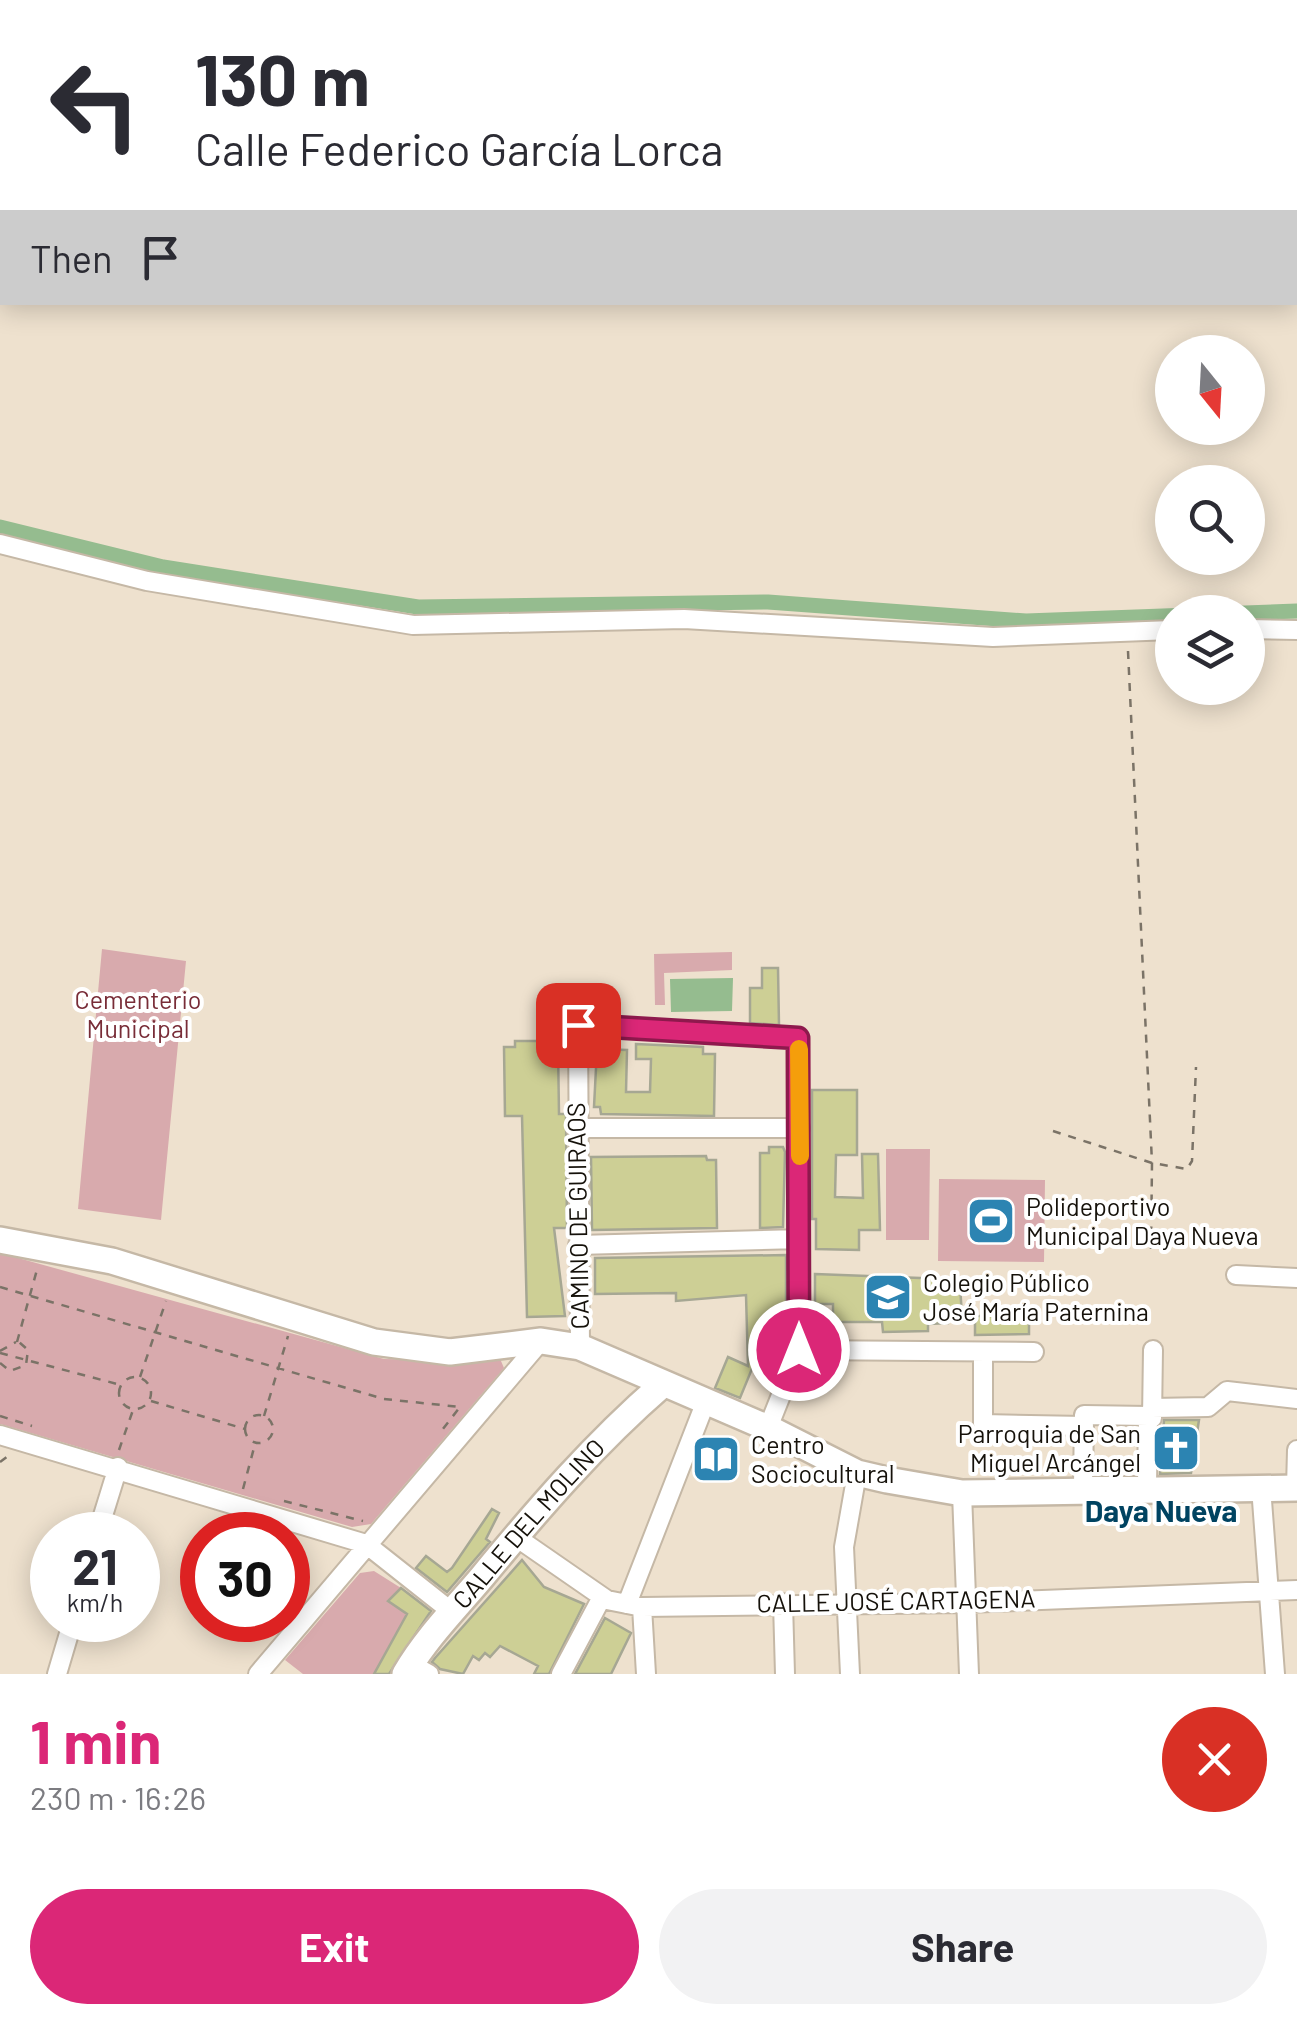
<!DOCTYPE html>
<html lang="en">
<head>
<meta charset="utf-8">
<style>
	body { margin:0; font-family:Barlow,sans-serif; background:#f2f2f3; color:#2b2b33; height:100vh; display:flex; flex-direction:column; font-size:38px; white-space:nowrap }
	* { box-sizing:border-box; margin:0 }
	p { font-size:32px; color:#7c7c81 }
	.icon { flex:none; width:55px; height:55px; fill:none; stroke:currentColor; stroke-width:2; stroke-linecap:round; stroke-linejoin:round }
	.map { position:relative; height:1674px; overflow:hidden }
	.drawer { display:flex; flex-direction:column; background:#fff; flex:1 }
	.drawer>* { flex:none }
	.guide { position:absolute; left:0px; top:0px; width:1298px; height:305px; box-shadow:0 5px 25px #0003; background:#fff; color:#2b2b33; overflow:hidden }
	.needle { width:65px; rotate:162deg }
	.controls { position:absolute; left:1155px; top:335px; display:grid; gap:20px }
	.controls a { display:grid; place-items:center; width:110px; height:110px; border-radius:50%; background:#fff; box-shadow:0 5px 25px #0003; font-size:50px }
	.speed { position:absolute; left:30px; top:1512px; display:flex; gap:20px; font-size:50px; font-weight:700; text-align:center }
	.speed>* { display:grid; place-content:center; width:130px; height:130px; border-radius:50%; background:#fff; box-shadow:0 5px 25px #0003; line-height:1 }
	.speed small { font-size:25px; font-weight:400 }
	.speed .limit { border:15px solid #d22; background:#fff; color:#111 }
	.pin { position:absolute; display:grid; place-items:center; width:85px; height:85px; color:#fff; margin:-42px; border-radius:20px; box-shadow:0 5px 15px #0006 }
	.me { position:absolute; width:110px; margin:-55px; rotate:0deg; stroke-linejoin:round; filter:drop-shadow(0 0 8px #0008) }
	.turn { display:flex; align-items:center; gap:35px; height:210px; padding:0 30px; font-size:45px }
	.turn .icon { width:130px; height:130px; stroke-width:2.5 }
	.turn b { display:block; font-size:70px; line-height:85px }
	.then { display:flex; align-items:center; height:95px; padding:0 30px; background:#0003; gap:20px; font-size:38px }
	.round { display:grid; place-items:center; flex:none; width:105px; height:105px; border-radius:52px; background:#f2f2f3 }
	.summary { display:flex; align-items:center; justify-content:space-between; height:170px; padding:0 30px }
	h1 { font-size:60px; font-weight:700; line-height:75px; color:#db2777 }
	.primary-button { display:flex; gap:20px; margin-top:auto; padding:20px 30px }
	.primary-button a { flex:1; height:115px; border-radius:60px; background:#db2777; color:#fff; font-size:40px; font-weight:700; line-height:115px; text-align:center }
	.primary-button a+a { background:#f2f2f3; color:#2b2b33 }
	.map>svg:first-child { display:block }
</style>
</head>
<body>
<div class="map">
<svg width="1297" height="1674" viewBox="0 0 1297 1674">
	<rect width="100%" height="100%" fill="#eee1ce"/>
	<path fill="#d8aaad" d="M102,949L186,961L161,1220L78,1209Z
		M732,952V970L664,973L665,1005H655L654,954Z
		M886,1149H930L929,1240H886Z
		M939,1179L1045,1180L1044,1262L938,1261Z
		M0,1253L384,1359L501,1361L504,1368L371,1524L352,1527L0,1424Z
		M374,1571L401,1588L389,1601L407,1615L374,1674H303L285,1660L360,1573Z"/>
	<path fill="#95bc8f" d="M733,978L732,1011L671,1012L670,979Z"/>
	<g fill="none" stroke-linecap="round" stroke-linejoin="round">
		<path stroke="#95bc8f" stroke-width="15" d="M0,527L163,567L418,607L768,602L1026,621L1297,611"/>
	</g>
	<path fill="#cdcf95" stroke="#a6a793" stroke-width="2.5" d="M762,968H778L779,1025L750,1023V988H762Z
		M515,1041H549V1047L558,1046L559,1114H566L567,1228H554L565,1316L527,1317L522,1116H505L504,1047H515Z
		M636,1044L703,1047V1054H715L714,1116L601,1114L600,1107H594L597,1049L627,1050L626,1092H650L651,1059H636Z
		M812,1090H857V1155H836L835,1197L863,1198L862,1154H878L880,1230H859V1250L816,1249V1219H812Z
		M769,1147H783L785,1152L783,1227L760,1228V1153H769Z
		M706,1156L707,1160H716L717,1228L592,1230L591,1157Z
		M786,1255V1348L781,1361L758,1354L740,1398L715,1388L728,1357L748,1366L746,1295L676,1301V1293L595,1294V1258Z
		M815,1274L946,1279L947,1286L960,1285L962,1316H948V1323L928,1324V1331L883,1332L882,1322H833V1304H815Z
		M975,1316H1029V1334L975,1335Z
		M1164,1420H1199L1191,1473L1160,1474Z
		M492,1509L499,1513L486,1539L490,1542L447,1592L416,1568L426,1556L447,1572L452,1568Z
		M522,1560L544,1587L584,1604L549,1674H534L538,1666L500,1646L490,1657L485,1653L479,1660L473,1656L463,1674L440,1669L432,1662L435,1658Z
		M401,1588L431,1611L389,1674H374L407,1614L388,1601Z
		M605,1618L631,1633L611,1674H575Z"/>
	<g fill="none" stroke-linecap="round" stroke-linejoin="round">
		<g stroke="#c5b8a6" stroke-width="22">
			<path id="street" d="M453,2L466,0
				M0,544L147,581L413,625L684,619L993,637L1172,630
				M1248,629L1297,630
				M576,1128H800
				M578,1245L800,1239
				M1236,1275L1297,1278
				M580,1347L578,1025L799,1039V1350L768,1428
				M799,1350L1034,1352
				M983,1352V1424L1084,1426
				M1152,1408L1208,1407L1227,1391L1297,1399
				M1084,1415L1148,1416L1147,1486H1083Z
				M1152,1418L1153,1350
				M0,1435L366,1544L452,1612
				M1261,1487L1275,1674
				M1296,1488L1297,1450
				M962,1493L969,1674
				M97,1535L118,1467
				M516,1537L607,1600L642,1607L966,1603L1297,1590
				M783,1603L785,1674
				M627,1604L706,1401
				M642,1607L646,1674
				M411,1664L429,1674
				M57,1674L73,1620
				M258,1674L541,1341
				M561,1674L602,1597
				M850,1674L844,1547L857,1473"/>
		</g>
		<g stroke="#c5b8a6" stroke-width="30">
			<g id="secondary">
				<path d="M0,1240L112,1261L374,1342L450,1352L541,1341L580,1347L768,1428L857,1473L887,1480L962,1493L1297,1488"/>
				<path id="s1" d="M405,1674C426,1638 455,1609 482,1577C539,1508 594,1444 662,1385"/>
			</g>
		</g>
		<path stroke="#7b7367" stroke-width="2.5" stroke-dasharray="8 8" stroke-linecap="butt" d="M1128,651L1152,1163L1151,1249
			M1053,1131L1152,1163L1187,1169L1192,1161L1196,1067
			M0,1287L384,1399L460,1407L439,1434
			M17,1342L38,1266
			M0,1351L16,1342
			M0,1353L121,1385
			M0,1363L10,1371L26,1365L28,1350L19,1342
			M119 1393a16 16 0 1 1 32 0a16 16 0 1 1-32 0Z
			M140,1377L166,1301
			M151,1401L245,1429
			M245 1429a14 14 0 1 1 28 0a14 14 0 1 1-28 0Z
			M0,1416L32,1426
			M264,1416L288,1336
			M119,1450L133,1410
			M0,1462L8,1456
			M243,1489L255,1444
			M284,1501L363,1521"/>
		<use href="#street" stroke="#fff" stroke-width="18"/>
		<use href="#secondary" stroke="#fff" stroke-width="25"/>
	</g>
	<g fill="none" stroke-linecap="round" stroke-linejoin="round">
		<g stroke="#8e194d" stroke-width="25">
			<path id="route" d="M578,1025L798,1038L799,1350"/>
		</g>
		<use href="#route" stroke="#db2777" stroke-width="18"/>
		<path stroke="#f59e0b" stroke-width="18" d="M799,1049L800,1156"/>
	</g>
	<defs>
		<g id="stadium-square" transform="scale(2.5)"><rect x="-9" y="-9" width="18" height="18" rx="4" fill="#2c84b2" stroke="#fff"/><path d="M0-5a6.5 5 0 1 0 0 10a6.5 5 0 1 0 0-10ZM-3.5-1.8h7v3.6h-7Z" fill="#fff"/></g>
		<g id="school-square" transform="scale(2.5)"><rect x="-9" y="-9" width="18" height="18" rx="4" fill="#2c84b2" stroke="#fff"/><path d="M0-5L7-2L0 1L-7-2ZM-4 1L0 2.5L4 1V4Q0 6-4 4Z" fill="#fff"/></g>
		<g id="church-square" transform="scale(2.5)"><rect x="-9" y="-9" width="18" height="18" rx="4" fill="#2c84b2" stroke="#fff"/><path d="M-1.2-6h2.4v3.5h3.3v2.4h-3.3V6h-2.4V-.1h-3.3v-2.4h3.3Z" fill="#fff"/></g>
		<g id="library-square" transform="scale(2.5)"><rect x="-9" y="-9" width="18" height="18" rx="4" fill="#2c84b2" stroke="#fff"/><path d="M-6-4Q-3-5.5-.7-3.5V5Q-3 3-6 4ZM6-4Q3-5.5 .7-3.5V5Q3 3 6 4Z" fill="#fff"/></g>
	</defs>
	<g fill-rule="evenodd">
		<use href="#stadium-square" x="991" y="1221"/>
		<use href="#school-square" x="888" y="1297"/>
		<use href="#church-square" x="1176" y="1448"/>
		<use href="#library-square" x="716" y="1459"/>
	</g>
	<g text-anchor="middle" stroke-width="8" stroke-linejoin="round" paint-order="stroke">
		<g font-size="25" fill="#782c37" stroke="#fff">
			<text x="138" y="1009">Cementerio<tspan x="138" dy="29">Municipal</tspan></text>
		</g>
		<g font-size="25" fill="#15110a" stroke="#fff" text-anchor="start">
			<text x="1026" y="1216">Polideportivo<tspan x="1026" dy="29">Municipal Daya Nueva</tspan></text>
			<text x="923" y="1292">Colegio Público<tspan x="923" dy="29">José María Paternina</tspan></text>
			<text x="1141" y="1443" text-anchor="end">Parroquia de San<tspan x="1141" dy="29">Miguel Arcángel</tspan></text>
			<text x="751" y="1454">Centro<tspan x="751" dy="29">Sociocultural</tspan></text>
		</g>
		<g font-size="25" fill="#15110a" stroke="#fff">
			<text transform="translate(578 1216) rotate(-91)" y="9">CAMINO DE GUIRAOS</text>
			<text dy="9" stroke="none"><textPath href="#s1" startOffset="195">CALLE DEL MOLINO</textPath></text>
			<text transform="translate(896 1601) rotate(-1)" y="9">CALLE JOSÉ CARTAGENA</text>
		</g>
		<g font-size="30" font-weight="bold" fill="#004361" stroke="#fff">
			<text x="1161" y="1522">Daya Nueva</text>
		</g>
	</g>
</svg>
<div class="controls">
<a><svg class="needle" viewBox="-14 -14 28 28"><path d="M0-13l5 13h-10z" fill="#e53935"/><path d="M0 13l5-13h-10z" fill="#7c7c81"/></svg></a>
<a><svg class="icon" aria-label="search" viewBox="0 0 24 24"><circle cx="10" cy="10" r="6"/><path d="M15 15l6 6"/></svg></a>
<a><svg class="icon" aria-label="layers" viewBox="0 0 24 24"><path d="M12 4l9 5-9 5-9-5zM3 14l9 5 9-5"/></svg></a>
</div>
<div class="speed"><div>21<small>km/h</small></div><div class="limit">30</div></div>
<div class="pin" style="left:578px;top:1025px;background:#d93025"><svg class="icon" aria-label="arrive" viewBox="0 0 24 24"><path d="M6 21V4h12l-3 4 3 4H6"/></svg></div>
<svg class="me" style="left:799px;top:1350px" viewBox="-20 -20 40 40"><circle r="17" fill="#db2777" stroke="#fff" stroke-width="3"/><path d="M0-11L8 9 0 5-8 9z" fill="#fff"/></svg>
<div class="guide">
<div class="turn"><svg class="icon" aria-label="left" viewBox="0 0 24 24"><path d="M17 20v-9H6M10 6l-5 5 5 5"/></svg><div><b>130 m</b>Calle Federico García Lorca</div></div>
<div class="then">Then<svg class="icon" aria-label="arrive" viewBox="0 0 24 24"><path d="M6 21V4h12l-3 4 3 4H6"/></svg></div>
</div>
</div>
<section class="drawer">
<div class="summary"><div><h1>1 min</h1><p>230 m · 16:26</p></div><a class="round" style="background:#d93025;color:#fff"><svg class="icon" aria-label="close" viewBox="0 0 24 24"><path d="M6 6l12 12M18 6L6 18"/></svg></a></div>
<div class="primary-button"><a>Exit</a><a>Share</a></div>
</section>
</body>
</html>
